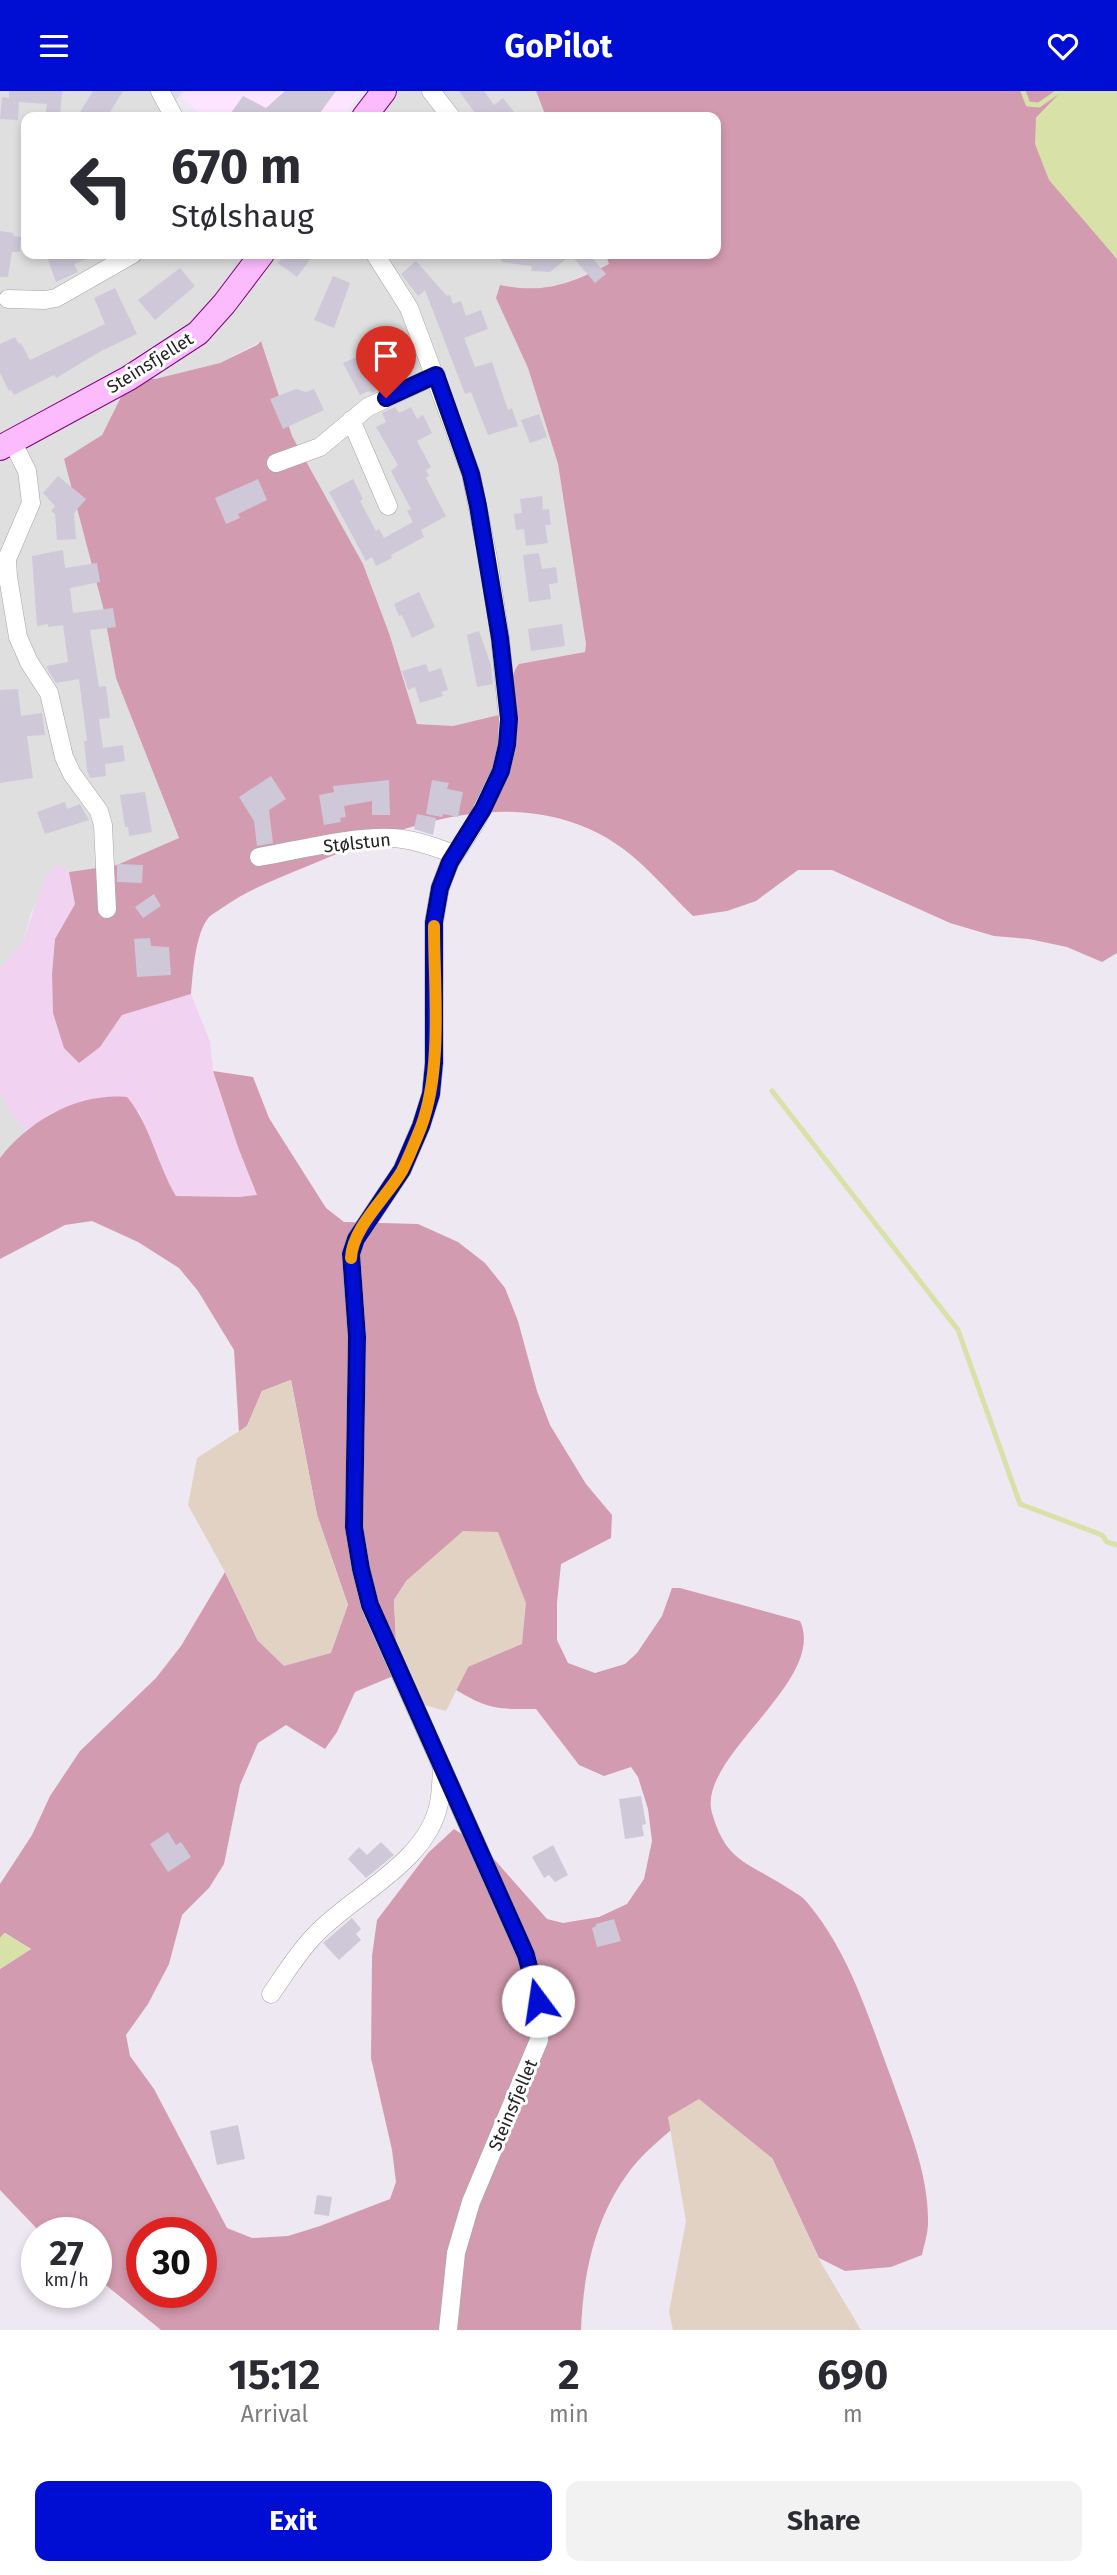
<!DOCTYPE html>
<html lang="en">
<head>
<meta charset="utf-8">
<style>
	body { margin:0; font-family:"Fira Sans",sans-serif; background:#f2f2f3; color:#2b2b33; height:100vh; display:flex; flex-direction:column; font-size:26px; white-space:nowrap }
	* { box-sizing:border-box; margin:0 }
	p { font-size:23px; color:#7c7c81 }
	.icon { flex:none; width:38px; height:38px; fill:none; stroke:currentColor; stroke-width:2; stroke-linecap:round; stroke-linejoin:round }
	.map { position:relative; height:2239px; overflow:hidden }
	.panel { display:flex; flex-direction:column; background:#fff; flex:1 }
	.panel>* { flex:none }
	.banner { position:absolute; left:21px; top:21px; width:700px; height:147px; border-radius:14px; box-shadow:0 4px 10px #0003; background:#fff; color:#2b2b33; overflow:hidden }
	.speed { position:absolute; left:21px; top:2126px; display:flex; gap:14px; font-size:35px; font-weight:700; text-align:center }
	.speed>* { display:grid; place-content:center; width:91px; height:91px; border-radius:50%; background:#fff; box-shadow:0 4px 10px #0003; line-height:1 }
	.speed small { font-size:18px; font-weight:400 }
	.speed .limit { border:10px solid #d22; background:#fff; color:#111 }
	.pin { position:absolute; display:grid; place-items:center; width:60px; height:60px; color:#fff; margin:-72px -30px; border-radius:50% 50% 50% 0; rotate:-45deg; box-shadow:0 0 7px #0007 }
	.pin .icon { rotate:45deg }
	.me { position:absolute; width:77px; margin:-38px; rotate:346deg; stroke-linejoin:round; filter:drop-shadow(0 0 5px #0008) }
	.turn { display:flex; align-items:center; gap:24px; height:147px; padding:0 35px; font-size:32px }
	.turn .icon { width:91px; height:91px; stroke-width:2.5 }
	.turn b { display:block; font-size:49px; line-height:60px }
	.eta { display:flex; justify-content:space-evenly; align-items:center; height:119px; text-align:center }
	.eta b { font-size:42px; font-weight:700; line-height:49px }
	.primary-button { display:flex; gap:14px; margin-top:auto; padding:14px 35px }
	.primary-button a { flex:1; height:80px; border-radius:14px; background:#000ed3; color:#fff; font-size:28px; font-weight:700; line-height:80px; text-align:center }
	.primary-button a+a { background:#f2f2f3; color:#2b2b33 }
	header { display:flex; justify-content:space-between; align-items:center; height:91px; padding:0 35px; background:#000ed3; color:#fff; font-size:32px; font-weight:700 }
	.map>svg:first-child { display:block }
</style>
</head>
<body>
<header><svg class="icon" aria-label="menu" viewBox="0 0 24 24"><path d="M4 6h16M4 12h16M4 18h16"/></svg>GoPilot<svg class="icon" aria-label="heart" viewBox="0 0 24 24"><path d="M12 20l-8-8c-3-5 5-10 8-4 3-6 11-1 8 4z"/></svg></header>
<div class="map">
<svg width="1117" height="2239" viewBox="0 0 1117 2239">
	<rect width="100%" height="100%" fill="#eee8f2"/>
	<path fill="#dfdfe0" d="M0,0H183L170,17L175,26H26V163H606L610,173L558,195L526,199L500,194L496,207L528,277L558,374L586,553L585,561L519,573L511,616L507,622L453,635L417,633L389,542L363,473L292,345L261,250L220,272L155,288L121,282L122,304L102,344L64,368L103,516L116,587L179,748L117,774L69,781L57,773L31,822L23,851L0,877Z
		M395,0H536L546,26H373Z
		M0,1001L15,1028L26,1039L0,1067Z"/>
	<path fill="#fde4ff" d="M186,0H362L343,26H204L181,6Z"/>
	<path fill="#f1d3f1" d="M57,773L69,781L71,786L75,813L55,848L52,883L53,922L100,956L122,924L191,903L210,950L213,980L224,1015L257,1104L239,1106L176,1105L163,1083L139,1020L54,1021L26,1039L15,1028L0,1001V877L23,851L44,788Z"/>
	<path fill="#d39baf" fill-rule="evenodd" d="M536,0H1062L1036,27L1096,141L1117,168V862L1102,871L1067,856L1029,848L994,845L950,832L832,779H798L756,810L727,820L693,825C651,784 628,749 568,730C474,701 378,746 293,781C267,792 244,801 222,817C218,820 212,823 209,826C195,843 193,881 191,903L122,924L100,956L79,972L64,957L53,922L52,883L55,848L75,813L69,781L117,774L179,747L116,587L103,516L64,368L102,344L122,304L120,282L155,288L220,272L257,254L261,250L292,345L363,473L389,542L417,633L453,635L507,622C518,607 506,588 519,573L585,561L586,553L558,373L528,277L496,207L500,194C544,203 570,193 609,173L606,163H716V26H546Z
		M213,980L253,986L269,1027L326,1117L344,1131L418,1133L458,1151L485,1172L505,1197L518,1230L537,1300L550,1334L586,1393L612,1424L611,1447L561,1473L557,1512V1549L568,1572L595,1582L625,1573L637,1562L662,1525L672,1497H680L800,1530C828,1590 696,1666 712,1722C726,1770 745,1770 783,1794C790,1799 799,1803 805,1809C849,1859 869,1928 892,1989C908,2035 929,2083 928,2132C928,2143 924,2154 922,2164L891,2176L845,2180L819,2167L772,2067L668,2026L671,2039C655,2053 638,2067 626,2085C594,2130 583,2185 581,2239H161L96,2186V2142H41L0,2099V1878L31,1858L5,1842L0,1847V1793L32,1744L50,1705L80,1660L156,1587L181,1555L225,1481L258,1550L348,1514L317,1424L291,1289L262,1300L247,1335L239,1341L234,1259L198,1200L179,1177L138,1151L92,1130L65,1134L0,1168V1067C30,1029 77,1002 127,1006C150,1033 157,1073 176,1105L239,1106L257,1104L238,1056ZM407,1489L468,1576L456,1599C490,1619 497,1618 536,1618L579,1674L604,1685L631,1676L638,1686L648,1718L652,1750L644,1788L627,1813L599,1826L563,1832L547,1828L485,1758L454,1738L428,1762L377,1829L372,1865L371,1967L392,2059L396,2091L390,2108L320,2135L288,2145L252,2147L227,2137L154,1998L130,1965L126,1944L148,1913L169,1873L182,1824L209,1797L224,1773L240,1694L258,1652L286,1634L325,1658L337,1641L355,1601L410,1578L396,1550L394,1509ZM142,2142H201V2202H142Z"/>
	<path fill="#e1d2c4" d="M291,1289L317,1424L348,1514L331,1562L284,1575L258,1550L225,1481L188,1414L197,1367L247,1335L262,1300Z
		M463,1440L498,1441L526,1512L522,1553L468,1576L446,1620L424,1614L396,1550L394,1509L407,1489Z
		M699,2008L772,2067L821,2172L861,2239H673L669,2221L686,2130L668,2026Z"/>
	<path fill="#d8e1a7" d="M1062,0H1117V168L1049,89L1035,53L1036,27Z
		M4,1842L31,1858L0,1878V1847Z"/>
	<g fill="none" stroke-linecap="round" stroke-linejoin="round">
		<path stroke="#d8e1a7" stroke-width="5" d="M1023,0L1028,13L1039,14L1059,0
			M772,1000L958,1239L1020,1413L1102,1444L1107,1451L1117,1454"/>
	</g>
	<path fill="#cec8d9" d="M9,0H62L60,26H45L47,13L19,11L18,29L0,28L2,6L9,7Z
		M93,0H123L107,26H77Z
		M285,0H336L317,26H228L243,5L266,17Z
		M459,0H484L494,14L503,7L518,26H478Z
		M0,140L14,142L13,145L21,146L20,161H12L8,186H0Z
		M46,163H99L74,173L78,181L56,191Z
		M285,163H314L297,186L278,172Z
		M502,163H589L606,183L595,192L571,164L550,181L531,180L532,175L501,171Z
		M416,170L447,205L450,204L453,213L461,210L466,225L481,219L488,238L464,247L475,276L492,271L508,319L512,317L518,335L488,344L471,301L465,303L425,199L418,205L401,183Z
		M180,177L195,195L155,229L138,209Z
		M333,185L350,192L334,237L314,229Z
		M115,197L137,243L101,260L56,287L54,284L14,304L11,299L9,300L0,282V253L15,246L19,253L21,252L30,269L105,233L94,207Z
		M394,250L401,266L384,274L391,290L372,302L369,300L360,304L343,272Z
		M296,298L306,301L314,298L324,319L283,338L270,308Z
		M395,316L399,322L411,316L417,328L423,324L432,342L417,350L431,376L426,379L429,385L426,387L446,425L421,439L424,446L391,464L392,467L376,475L372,466L366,470L329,401L353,388L363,408L360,410L376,440L379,438L384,447L413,431L407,420L411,418L391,380L398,374L376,336L386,331L382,322Z
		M539,323L547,346L530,352L521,329Z
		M58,385L86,408L74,422L76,448L57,449L55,423L51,420L55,415L43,402Z
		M258,388L267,409L238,423L240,427L226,433L215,407Z
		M542,405L543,419L549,418L551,434H545L548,452L526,455L524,438L516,439L514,423L522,422L520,408Z
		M63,459L65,477L97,472L100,491L70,497L73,522L113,517L116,536L90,539L99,596L106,595L110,627L99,628L103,657L123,654L125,670L105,673L106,685L90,687L87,679L84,650H87L79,588L56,592L48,579L47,575L68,571L63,534L48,536V533L37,535L32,465Z
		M539,462L542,478L556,476L558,492L549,493L551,508L529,511L523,464Z
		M419,501L435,536L412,547L402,524L399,525L394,513Z
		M562,533L565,555L531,560L528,538Z
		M479,540L491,574L493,593L477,596L467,544Z
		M426,573L429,581L441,577L448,599L441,601L443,605L420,612L415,596L408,599L402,580Z
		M18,598L21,625L42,622L45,644L27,645L33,687L0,692V599Z
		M271,685L286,708L269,719L273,752L257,755L254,730L239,706Z
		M389,689L390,724H372V710L344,715L346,726L340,727L341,731L324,734L319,704L334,701L333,695Z
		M432,689L449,692L447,698L463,701L458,726L443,723L442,726L426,723Z
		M145,701L152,741L129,745L128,736H125L120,704Z
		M65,711L67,718L80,713L89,729L45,743L37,721Z
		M417,723L436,727L433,744L414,738Z
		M117,773L143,774L142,792L117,791Z
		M154,803L161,815L143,827L135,816Z
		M150,847L151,855L169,856L171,884L137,886L134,848Z
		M641,1705L646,1733L642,1734L644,1745L625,1748L619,1708Z
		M168,1741L176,1754L181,1751L191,1766L168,1781L150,1753Z
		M381,1751L394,1764L366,1787L348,1768L359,1756L367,1764Z
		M553,1754L568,1784L555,1791L549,1784L544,1787L532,1766Z
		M352,1827L361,1838L356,1843L361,1849L339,1869L323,1852Z
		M614,1828L621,1850L597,1856L592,1837L596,1835V1833Z
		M238,2034L245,2068L217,2074L210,2040Z
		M317,2104L332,2106L329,2125L314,2123Z"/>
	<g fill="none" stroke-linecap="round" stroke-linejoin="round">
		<g stroke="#a3a3a3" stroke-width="19">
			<path id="street" d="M160,0L174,26
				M431,0L451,26
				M375,163L409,217L471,383L488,467L500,546L508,628L507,654L501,680L476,731L450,771L440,797L434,831V972L431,1003L421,1035L402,1079L356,1148L351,1163L357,1246L354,1436L361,1478L370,1515L526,1864L535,1896L540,1925L539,1949L471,2111L456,2162L448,2239
				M8,208L45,209L56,207L133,163
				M351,329L388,415
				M12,350L27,380L31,412L7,468L8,486L18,546L29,571L49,602L64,666L72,683L99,720L103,734L107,818
				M276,372L320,356L368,316L436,284
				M259,766C299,759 352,745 392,747C414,748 434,756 454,763
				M271,1903C285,1883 298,1861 316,1843C354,1803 428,1771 439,1712C441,1702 441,1691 442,1680"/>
		</g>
		<g stroke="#81007c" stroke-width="26">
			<path id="secondary" d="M364,26L384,0
				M0,357L129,287L198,242L224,213L262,163"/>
		</g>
		<use href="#street" stroke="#fff" stroke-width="18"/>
		<use href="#secondary" stroke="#fcbbfd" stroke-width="24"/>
	</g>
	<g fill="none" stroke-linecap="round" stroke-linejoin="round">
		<g stroke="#000989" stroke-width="18">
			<path id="route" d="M386,307L436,284L471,383L478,415L500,547L509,628L507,654L501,680L483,718L450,771L440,797L434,831V972L431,1003L421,1035L402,1079L356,1148L351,1163L357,1246L354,1436L361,1478L370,1514L518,1846L526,1864L538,1910"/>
		</g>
		<use href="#route" stroke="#000ed3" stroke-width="12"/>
		<path stroke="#f59e0b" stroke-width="12" d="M351,1167C352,1137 387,1106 402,1080C409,1066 415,1051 421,1036C443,977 434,897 434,835"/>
	</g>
	<g text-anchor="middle" stroke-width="6" stroke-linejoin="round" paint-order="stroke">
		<g font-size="18" fill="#222" stroke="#fff">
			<text transform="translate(150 272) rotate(-32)" y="6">Steinsfjellet</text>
			<text transform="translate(357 752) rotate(-6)" y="6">Stølstun</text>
			<text transform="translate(513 2014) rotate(-67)" y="6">Steinsfjellet</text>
		</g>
	</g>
</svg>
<div class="speed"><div>27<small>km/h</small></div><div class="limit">30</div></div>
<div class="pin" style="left:386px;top:307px;background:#d93025"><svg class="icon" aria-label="arrive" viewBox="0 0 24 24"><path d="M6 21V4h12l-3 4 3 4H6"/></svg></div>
<svg class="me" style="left:538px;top:1910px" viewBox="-20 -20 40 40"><circle r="19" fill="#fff"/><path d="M0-13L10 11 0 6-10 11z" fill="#000ed3"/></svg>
<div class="banner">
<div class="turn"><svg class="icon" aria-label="left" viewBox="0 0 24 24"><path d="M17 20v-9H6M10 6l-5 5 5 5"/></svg><div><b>670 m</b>Stølshaug</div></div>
</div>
</div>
<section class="panel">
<div class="eta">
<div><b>15:12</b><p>Arrival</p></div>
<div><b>2</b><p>min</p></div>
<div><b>690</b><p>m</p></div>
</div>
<div class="primary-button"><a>Exit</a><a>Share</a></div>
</section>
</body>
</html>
